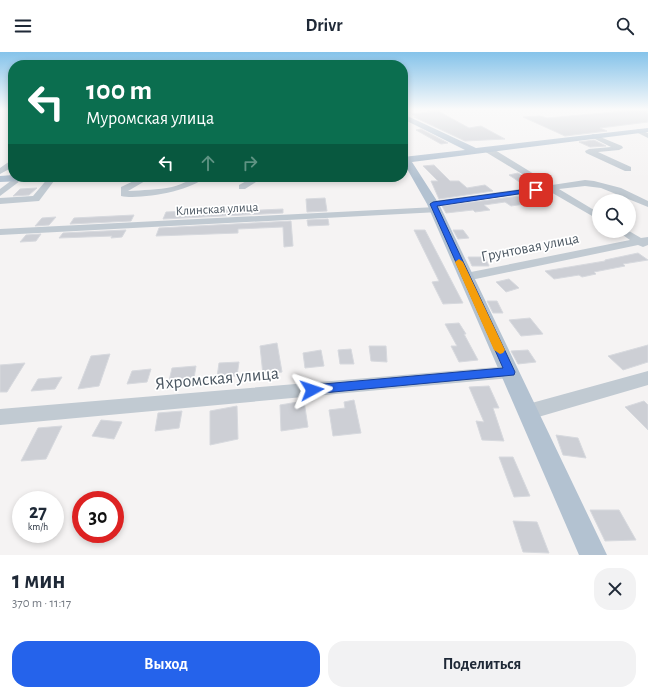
<!DOCTYPE html>
<html lang="ru">
<head>
<meta charset="utf-8">
<style>
	body { margin:0; font-family:"Alegreya Sans",sans-serif; background:#f2f2f3; color:#1f2937; height:100vh; display:flex; flex-direction:column; font-size:15px; white-space:nowrap }
	* { box-sizing:border-box; margin:0 }
	p { font-size:13px; color:#747a83 }
	.icon { flex:none; width:22px; height:22px; fill:none; stroke:currentColor; stroke-width:2; stroke-linecap:round; stroke-linejoin:round }
	.map { position:relative; height:503px; overflow:hidden }
	.panel { display:flex; flex-direction:column; background:#fff; flex:1 }
	.panel>* { flex:none }
	.guide { position:absolute; left:8px; top:8px; width:400px; height:122px; border-radius:16px; box-shadow:0 2px 6px #0003; background:#0b6e4f; color:#fff; overflow:hidden }
	.fabs { position:absolute; left:592px; top:142px; display:grid; gap:8px }
	.fabs a { display:grid; place-items:center; width:44px; height:44px; border-radius:50%; background:#fff; box-shadow:0 2px 6px #0003; font-size:20px }
	.speed { position:absolute; left:12px; top:439px; display:flex; gap:8px; font-size:20px; font-weight:700; text-align:center }
	.speed>* { display:grid; place-content:center; width:52px; height:52px; border-radius:50%; background:#fff; box-shadow:0 2px 6px #0003; line-height:1 }
	.speed small { font-size:10px; font-weight:400 }
	.speed .limit { border:6px solid #d22; background:#fff; color:#111 }
	.pin { position:absolute; display:grid; place-items:center; width:34px; height:34px; color:#fff; margin:-17px; border-radius:8px; box-shadow:0 2px 6px #0006 }
	.me { position:absolute; width:44px; margin:-22px; rotate:85deg; stroke-linejoin:round; filter:drop-shadow(0 0 3px #0008) }
	.turn { display:flex; align-items:center; gap:14px; height:84px; padding:0 12px; font-size:18px }
	.turn .icon { width:52px; height:52px; stroke-width:2.5 }
	.turn b { display:block; font-size:28px; line-height:34px }
	.lanes { display:flex; align-items:center; height:38px; padding:0 12px; background:#0003; justify-content:center; gap:20px; direction:ltr }
	.lanes .off { opacity:.35 }
	.round { display:grid; place-items:center; flex:none; width:42px; height:42px; border-radius:16px; background:#f2f2f3 }
	.overview { display:flex; align-items:center; justify-content:space-between; height:68px; padding:0 12px }
	h1 { font-size:24px; font-weight:700; line-height:30px }
	.primary-button { display:flex; gap:8px; margin-top:auto; padding:8px 12px }
	.primary-button a { flex:1; height:46px; border-radius:16px; background:#2563eb; color:#fff; font-size:16px; font-weight:700; line-height:46px; text-align:center }
	.primary-button a+a { background:#f2f2f3; color:#1f2937 }
	header { display:flex; justify-content:space-between; align-items:center; height:52px; padding:0 12px; background:#fff; font-size:18px; font-weight:700 }
	.map>svg:first-child { display:block }
</style>
</head>
<body>
<header><svg class="icon" aria-label="menu" viewBox="0 0 24 24"><path d="M4 6h16M4 12h16M4 18h16"/></svg>Drivr<svg class="icon" aria-label="search" viewBox="0 0 24 24"><circle cx="10" cy="10" r="6"/><path d="M15 15l6 6"/></svg></header>
<div class="map">
<svg width="648" height="503" viewBox="0 0 648 503">
	<rect width="100%" height="100%" fill="#f5f3f3"/>
	<path fill="#cdcfd5" stroke="#d7d9de" d="M648,57V70L600,76L607,79L565,84L523,65L540,64L547,66Z
		M438,59L469,76L481,74L505,87L465,89L414,65H417L412,62Z
		M421,77L448,91L441,92L416,78Z
		M594,88L606,94L590,95L579,90Z
		M434,113L450,129H459L467,136L485,133L493,139L439,147L431,129H438L423,114Z
		M518,121L538,133L527,135L509,123Z
		M37,136L29,143L13,144L20,137Z
		M535,142L545,149L511,154L505,150L484,153L490,158L475,160L473,158L446,161L442,154Z
		M325,146L327,159L307,160L306,147Z
		M241,157L240,159L283,157V161L163,167L166,160Z
		M134,163L131,169L70,172L74,166Z
		M56,165L49,173L35,174L42,166Z
		M328,167L329,173L308,174L307,168Z
		M291,169L293,194L284,195L283,175L238,177V181L156,184L159,176Z
		M126,178L122,185L111,186L112,184L59,186L63,181Z
		M414,178H425L463,251L443,252L432,230L439,229Z
		M453,178H463L469,186L458,187Z
		M41,182L36,189L20,190L26,183Z
		M638,201L648,208L623,212L625,214L594,220L596,222L582,225L579,223L554,227L545,219L605,209V208Z
		M468,205H485L489,214H472Z
		M509,227L519,236L506,240L496,230Z
		M487,249H497L503,261H493Z
		M530,266L543,282L521,284L509,268Z
		M459,271L466,282H464L478,308L459,310L451,294H457L445,272Z
		M277,291L282,320L263,323L260,294Z
		M648,293V310L623,318L608,304Z
		M369,294H386L387,310L371,309Z
		M351,297L354,312H340L338,298Z
		M321,298L324,314L305,316L303,301Z
		M528,298L536,310L518,312L511,299Z
		M110,302L99,334L78,337L91,304Z
		M239,310L237,324L217,325L219,311Z
		M25,311L7,340H0V313Z
		M196,314L194,326L169,329L172,316Z
		M151,317L147,330L127,332L132,319Z
		M62,325L55,337L31,339L38,327Z
		M489,334L499,356H493L504,389L482,388L476,369L484,370L469,335Z
		M354,348L361,381L333,384L329,358L345,356L344,350Z
		M304,349L308,375L281,379L280,353Z
		M644,349L648,353V378L625,355Z
		M237,354L238,387L210,393V359Z
		M182,359L179,376L155,379L158,361Z
		M101,368L122,370L114,387L92,384Z
		M62,374L46,407L21,409L38,376Z
		M556,383L578,386L586,406L563,403Z
		M499,405H513L530,444L514,445Z
		M590,458H619L636,488L605,489Z
		M513,469L537,470L549,501L523,500Z"/>
	<g fill="none" stroke-linecap="round" stroke-linejoin="round">
		<path fill="#c1cad2" fill-rule="evenodd" d="M638,77L648,81V86L636,80L635,79Z
			M593,82L622,94L623,96L619,98L598,100L631,115V119H625L586,101L585,99L589,97L611,95L591,85L590,84Z
			M484,95H490L552,133L585,128L594,129L621,136L648,149V155L601,136L585,134L559,137L599,161V168L549,139L430,154L428,152L433,149L542,134L484,99Z
			M10,109H13V115L0,122V116Z
			M16,125L24,126L0,144V137Z
			M49,125H57L39,149L0,152V146L33,144Z
			M142,125H152L128,139C143,138 158,138 172,135C184,132 193,125 205,125C192,139 139,148 121,144V135Z
			M254,125H264L245,137H239V133Z
			M436,155L439,156V160L0,183V177Z
			M617,179H629L641,186L648,185V193L643,195L638,193L466,229L460,225L466,221L630,188Z
			M510,314L516,315L518,320L516,325L510,326L0,373V357Z
			M648,319V333L528,368L522,365L519,360L522,355L528,352Z"/>
		<path fill="#b3c2d1" fill-rule="evenodd" d="M403,62L476,96L648,76V80L412,110L439,152L607,503H579L427,152L406,115L403,112V105L465,98L403,67Z
			M13,123V125H52L47,128L0,130V124Z"/>
	</g>
	<linearGradient id="sky" x2="0" y2="1"><stop stop-color="#85c3ea"/><stop offset="0.45" stop-color="#fafafa"/><stop offset="1" stop-color="#fafafa" stop-opacity="0"/></linearGradient>
	<rect width="648" height="127" fill="url(#sky)"/>
	<path fill="#2563eb" stroke="#184099" d="M536,136L538,137V139L437,154L515,320L514,323L312,342L308,341L306,338L308,334L312,333L503,316L430,152L433,150Z"/>
	<path fill="#f59e0b" d="M459,207L463,210L505,298L503,301L500,302L494,298L455,210Z"/>
	<g text-anchor="middle" stroke-width="3.5" stroke-linejoin="round" paint-order="stroke">
		<g font-size="13" fill="#4a5661" stroke="#fff">
			<text transform="translate(217 156) rotate(-3)" y="5">Клинская улица</text>
		</g>
		<g font-size="15" fill="#4a5661" stroke="#fff">
			<text transform="translate(530 195) rotate(-11)" y="5">Грунтовая улица</text>
		</g>
		<g font-size="18" fill="#4a5661" stroke="#fff">
			<text transform="translate(217 326) rotate(-5)" y="6">Яхромская улица</text>
		</g>
	</g>
</svg>
<div class="fabs">
<a><svg class="icon" aria-label="search" viewBox="0 0 24 24"><circle cx="10" cy="10" r="6"/><path d="M15 15l6 6"/></svg></a>
</div>
<div class="speed"><div>27<small>km/h</small></div><div class="limit">30</div></div>
<div class="pin" style="left:536px;top:138px;background:#d93025"><svg class="icon" aria-label="arrive" viewBox="0 0 24 24"><path d="M6 21V4h12l-3 4 3 4H6"/></svg></div>
<svg class="me" style="left:312px;top:338px" viewBox="-20 -20 40 40"><path d="M0-17L14 15 0 8-14 15z" fill="#2563eb" stroke="#fff" stroke-width="4"/></svg>
<div class="guide">
<div class="turn"><svg class="icon" aria-label="left" viewBox="0 0 24 24"><path d="M17 20v-9H6M10 6l-5 5 5 5"/></svg><div><b>100 m</b>Муромская улица</div></div>
<div class="lanes"><svg class="icon" aria-label="left" viewBox="0 0 24 24"><path d="M17 20v-9H6M10 6l-5 5 5 5"/></svg><svg class="icon off" aria-label="ahead" viewBox="0 0 24 24"><path d="M12 20V5M6 11l6-6 6 6"/></svg><svg class="icon off" aria-label="right" viewBox="0 0 24 24"><path d="M7 20v-9h11M14 6l5 5-5 5"/></svg></div>
</div>
</div>
<section class="panel">
<div class="overview"><div><h1>1 мин</h1><p>370 m · 11:17</p></div><a class="round"><svg class="icon" aria-label="close" viewBox="0 0 24 24"><path d="M6 6l12 12M18 6L6 18"/></svg></a></div>
<div class="primary-button"><a>Выход</a><a>Поделиться</a></div>
</section>
</body>
</html>
